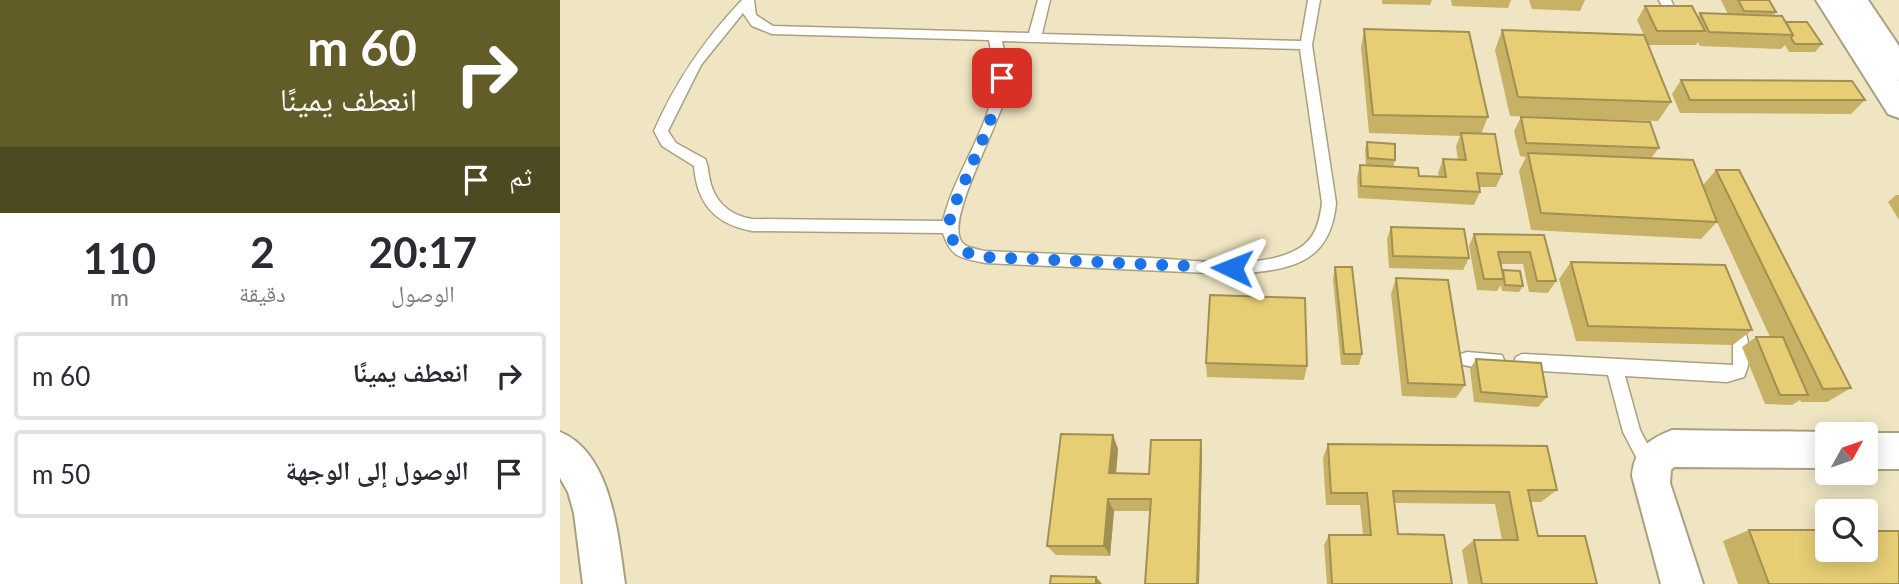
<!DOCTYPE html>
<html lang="ar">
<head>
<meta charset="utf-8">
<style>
	body { margin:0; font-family:Lato,"Noto Naskh Arabic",sans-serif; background:#f2f2f3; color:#2b2b33; direction:rtl; height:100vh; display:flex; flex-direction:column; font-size:26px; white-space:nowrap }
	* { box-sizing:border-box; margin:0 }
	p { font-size:23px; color:#7c7c81 }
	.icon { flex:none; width:38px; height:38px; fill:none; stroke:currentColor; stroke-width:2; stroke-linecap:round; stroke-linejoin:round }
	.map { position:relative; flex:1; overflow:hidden; direction:ltr }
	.sheet { display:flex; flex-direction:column; background:#fff; width:560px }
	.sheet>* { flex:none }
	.guide { background:#615c28; color:#fff; overflow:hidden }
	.needle { width:46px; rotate:50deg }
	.fabs { position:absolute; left:1255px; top:422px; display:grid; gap:14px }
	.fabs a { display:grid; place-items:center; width:63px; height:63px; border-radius:7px; background:#fff; box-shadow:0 4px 18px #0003; font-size:35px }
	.pin { position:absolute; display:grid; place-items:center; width:60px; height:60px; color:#fff; margin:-30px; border-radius:14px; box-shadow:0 4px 10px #0006 }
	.me { position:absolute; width:77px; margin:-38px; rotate:272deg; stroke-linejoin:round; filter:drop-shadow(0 0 5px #0008) }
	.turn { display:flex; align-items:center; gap:24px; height:147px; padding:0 28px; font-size:32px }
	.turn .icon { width:91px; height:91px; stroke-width:2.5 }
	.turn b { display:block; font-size:49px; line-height:60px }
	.then { display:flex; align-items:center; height:66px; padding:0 28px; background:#0003; gap:14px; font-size:26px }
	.eta { display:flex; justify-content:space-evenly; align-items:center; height:119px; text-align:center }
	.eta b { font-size:42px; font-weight:700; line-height:49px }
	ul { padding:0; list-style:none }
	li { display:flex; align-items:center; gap:21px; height:88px; margin:0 14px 10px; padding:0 14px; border:4px solid #e1e1e2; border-radius:7px }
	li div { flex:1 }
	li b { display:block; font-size:26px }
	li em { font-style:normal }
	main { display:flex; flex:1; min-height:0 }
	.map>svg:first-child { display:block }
</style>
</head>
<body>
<main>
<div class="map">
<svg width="1339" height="584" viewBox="0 0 1339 584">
	<rect width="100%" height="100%" fill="#efe5c2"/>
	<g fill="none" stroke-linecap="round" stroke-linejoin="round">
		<g stroke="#a9a07f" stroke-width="3">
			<path id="lane" d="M182,0H194L196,15L213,26L469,33L478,0H490L482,34L741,41L748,0H760L752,45L776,203C770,267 726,270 672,274L425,263C401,258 391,258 383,233L192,231C155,224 137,204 134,166L102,146L94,131C116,81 144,40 182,0ZM183,13L192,26L212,34L429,40C432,56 437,73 434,89C425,135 394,175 383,221L192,219C168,215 153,200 149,176C148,169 148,165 145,159L116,143L108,131L141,65ZM442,41L740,49L762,203C759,224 755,241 734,251C697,270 632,260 591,258C536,256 480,253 425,251C417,249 405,248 401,241C386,216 442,122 447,89C450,73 445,56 442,41Z
				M1099,0H1111L1115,9L1113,12H1105Z
				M1173,313L1179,315C1188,336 1194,356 1184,377L1167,382L1065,376L1080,430L1099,466L1096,472L1090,475L1084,472L1063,432L1048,375L962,370L956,367L954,362L956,357L962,354L1173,365V346L1165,320L1167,315Z
				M907,352L942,355L944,360L942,365C931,369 912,368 901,364L899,359L901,354Z"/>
		</g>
		<g stroke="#a9a07f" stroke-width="4">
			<path id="street" d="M1112,430L1267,432L1273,434H1267V468L1114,467L1111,470L1110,483L1143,584H1101L1072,476C1074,449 1089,439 1112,430Z
				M0,432C52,453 58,536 65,584H23L14,513L8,492L0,478Z
				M1306,433H1339V469H1306V434H1303Z"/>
		</g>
		<g stroke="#a9a07f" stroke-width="4">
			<path id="primary" d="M1256,0H1285L1339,81V118L1328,114Z"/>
		</g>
		<g stroke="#a9a07f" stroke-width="4">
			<path id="highway" d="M1279,0H1308L1339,46V80L1328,77Z"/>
		</g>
		<use href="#lane" fill="#fff" fill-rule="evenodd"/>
		<use href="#street" fill="#fff" fill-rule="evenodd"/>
		<use href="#primary" fill="#fff" fill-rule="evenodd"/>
		<use href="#highway" fill="#fff" fill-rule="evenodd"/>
	</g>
	<path fill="#c7b165" d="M822,0H872L870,5L822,4Z
		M891,0H951L948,8L892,6Z
		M969,0H1025L1020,11L972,9Z
		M1161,0H1209L1216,12L1213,16L1262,44L1255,52H1229L1225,45L1221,49L1140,46L1138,42L1136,45H1089L1111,102L1098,121L950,116L935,50L942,30L1084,35L1077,20L1085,6L1138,17L1140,13L1168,14Z
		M804,29L928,117L921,134L942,174L936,187H919L920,192L914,205L798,198L797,178L800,165H806L805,149L807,142L835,160L833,167L859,176H879L878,173L883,159L898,160L896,146L900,136L809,133L801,48Z
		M1121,80L1305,100L1291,114L1120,113L1112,94Z
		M961,117L1099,148L1091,158L1143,185L1156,170L1291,388L1267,402H1241L1240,400L1232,405L1205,404L1182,347L1196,337H1210L1157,222L1141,239L971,230L959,171L966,157L960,156L954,131Z
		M1336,195H1339V220L1328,202Z
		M831,227L909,258L903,270L829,268L827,239Z
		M914,234L984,235L996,281L988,293L969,292L963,264H941L942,271L963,286L959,292L942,291L941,285L937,291L917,290L909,246Z
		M1011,262L1192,330L1173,345L1016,341L999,279Z
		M775,267L802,354L799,365H781L773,279Z
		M836,278L905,385L896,398L842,396L831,294Z
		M916,359L987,397L978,407L914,402L910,369Z
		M646,363L747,366L744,380L647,377Z
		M553,435L558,449L556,473L589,474L642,454L639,584H585L590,511H554L550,556L496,555L487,546Z
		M768,444L997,490L981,502H971L978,536L1037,584H908L902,550L914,540H942L935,504L834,503L838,534L892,584H767L764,545L769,535H803L800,505H766L763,458Z
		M1189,530L1339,584H1178L1163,541Z"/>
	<path fill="#a29052" d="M553,435L558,449L555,486L549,473Z
		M641,440L642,454L639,584H637Z
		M548,499L554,511L550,556L544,546Z
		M536,577L542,584H536Z"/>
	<path fill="#e7ce75" stroke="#a29052" stroke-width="2" d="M1178,0H1209L1216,12L1184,11Z
		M1085,6H1132L1145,31H1097Z
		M1140,13L1222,16L1233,35L1149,32Z
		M1226,22H1247L1262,44H1235L1231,38L1233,35Z
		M804,29L909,32L928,117L813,115Z
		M942,30L1084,35L1111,102L958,97Z
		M1121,80L1292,81L1305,100H1130Z
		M961,117L1090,122L1099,148L966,143Z
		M901,133L935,134L942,174L917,173L920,192L801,186L800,165L858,168L859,176L886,177L883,159L906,160Z
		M807,142L835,144V160L808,158Z
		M968,153L1133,160L1157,222L981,213Z
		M1156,170H1179L1291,388L1263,389Z
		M831,227L904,229L909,258L833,256Z
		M914,234L984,235L996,281H977L970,252H938L944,279H924Z
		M1011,262L1165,265L1192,330L1028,326Z
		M775,267H792L802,354H784Z
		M943,270L960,271L963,286L945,285Z
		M836,278L888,280L905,385L848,383Z
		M650,295L745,298L747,366L646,363Z
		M1196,337H1223L1248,395H1220Z
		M916,359L981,363L987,397L921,392Z
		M501,434L553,435L549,473L589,474L591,440H641L637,584H585L591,499H548L544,546H487Z
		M768,444L987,446L997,490H968L978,536H1025L1037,584H922L914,540H958L949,492L833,491L838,534L884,535L892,584H772L769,535H811L807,493H771Z
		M1189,530H1267V550H1306V531H1339V584H1209Z
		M491,576L536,577V584H490Z"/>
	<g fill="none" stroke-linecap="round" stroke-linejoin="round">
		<path stroke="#1a73e8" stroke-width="12" stroke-dasharray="0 21.6" d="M442,78L429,125L394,206L388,226L395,246L404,252L425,257L672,268"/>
	</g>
</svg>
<div class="fabs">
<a><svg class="needle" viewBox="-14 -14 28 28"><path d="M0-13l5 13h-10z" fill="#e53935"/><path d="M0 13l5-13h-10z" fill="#7c7c81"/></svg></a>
<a><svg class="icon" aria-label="search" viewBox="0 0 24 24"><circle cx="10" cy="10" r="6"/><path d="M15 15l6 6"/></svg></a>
</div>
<div class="pin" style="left:442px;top:78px;background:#d93025"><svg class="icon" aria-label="arrive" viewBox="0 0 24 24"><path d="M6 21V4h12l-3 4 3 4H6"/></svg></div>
<svg class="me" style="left:672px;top:268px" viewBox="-20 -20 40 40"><path d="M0-17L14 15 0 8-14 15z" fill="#1a73e8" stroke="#fff" stroke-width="4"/></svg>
</div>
<section class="sheet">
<div class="guide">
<div class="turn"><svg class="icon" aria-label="right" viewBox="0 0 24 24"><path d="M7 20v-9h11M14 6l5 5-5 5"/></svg><div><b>60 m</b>انعطف يمينًا</div></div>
<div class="then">ثم<svg class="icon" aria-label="arrive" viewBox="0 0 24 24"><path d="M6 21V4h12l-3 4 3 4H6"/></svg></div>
</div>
<div class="eta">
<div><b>20:17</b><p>الوصول</p></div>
<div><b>2</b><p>دقيقة</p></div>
<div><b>110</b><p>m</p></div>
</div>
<ul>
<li><svg class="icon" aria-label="right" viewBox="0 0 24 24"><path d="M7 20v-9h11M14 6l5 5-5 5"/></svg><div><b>انعطف يمينًا</b></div><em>60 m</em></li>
<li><svg class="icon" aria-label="arrive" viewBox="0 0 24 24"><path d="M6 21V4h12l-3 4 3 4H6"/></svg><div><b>الوصول إلى الوجهة</b></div><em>50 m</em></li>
</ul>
</section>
</main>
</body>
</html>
